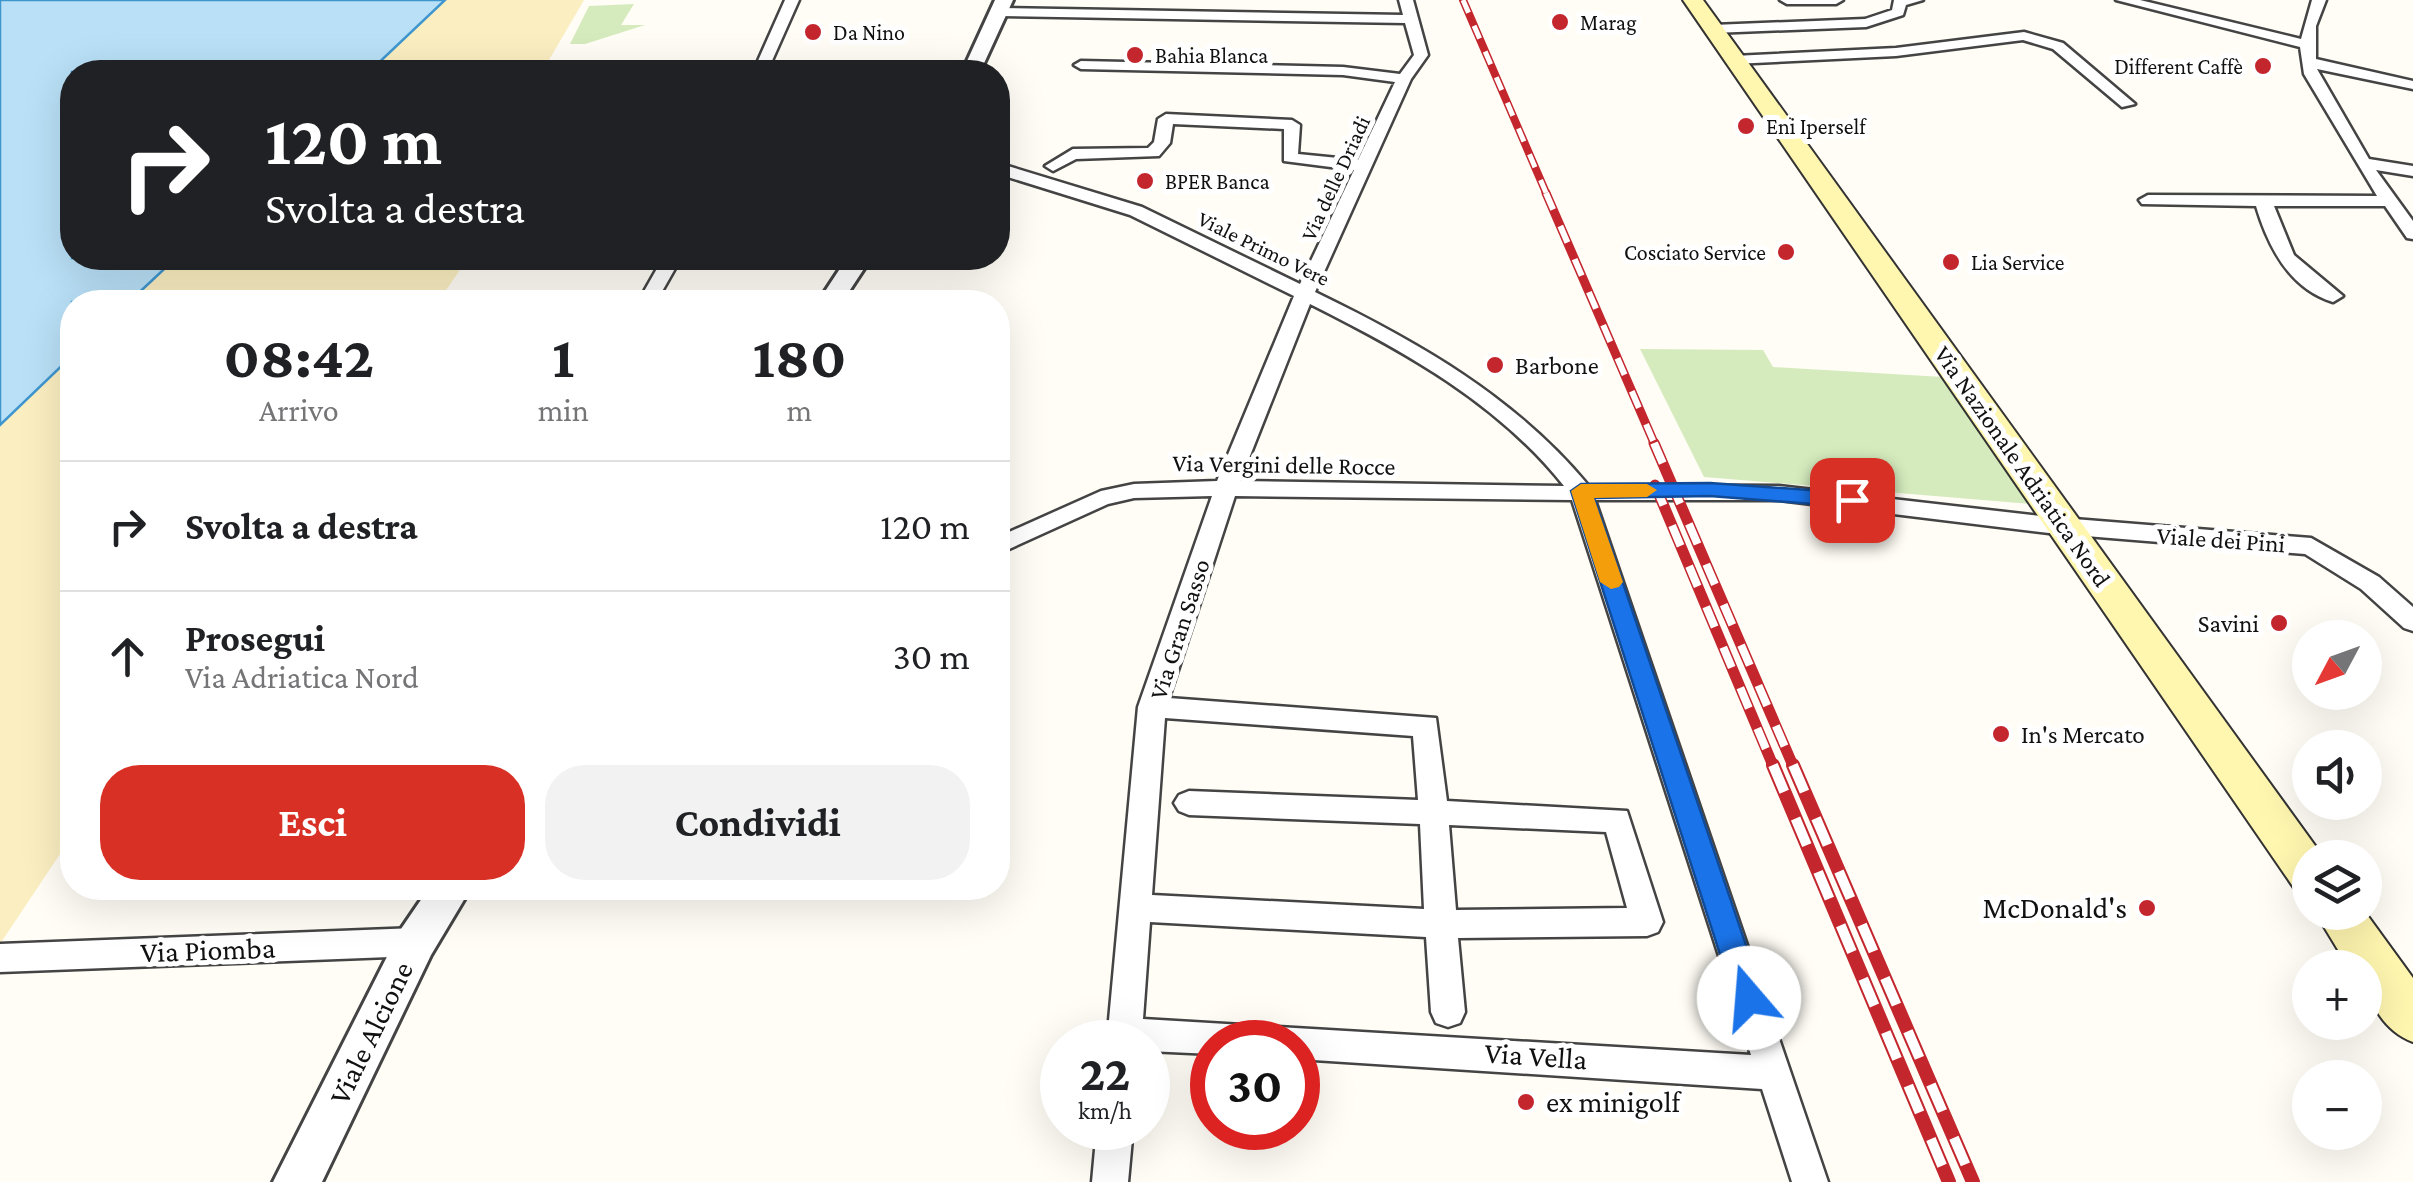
<!DOCTYPE html>
<html lang="it">
<head>
<meta charset="utf-8">
<style>
	body { margin:0; font-family:"Crimson Pro",serif; background:#f2f2f2; color:#202124; height:100vh; display:flex; flex-direction:column; font-size:38px; white-space:nowrap }
	* { box-sizing:border-box; margin:0 }
	p { font-size:32px; color:#757577 }
	.icon { flex:none; width:55px; height:55px; fill:none; stroke:currentColor; stroke-width:2; stroke-linecap:round; stroke-linejoin:round }
	.map { position:relative; flex:1; overflow:hidden }
	.panel { position:absolute; left:60px; top:290px; width:950px; height:610px; display:flex; flex-direction:column; background:#fff; border-radius:40px; box-shadow:0 10px 40px #0002 }
	.panel>* { flex:none }
	.banner { position:absolute; left:60px; top:60px; width:950px; height:210px; border-radius:40px; box-shadow:0 10px 40px #0002; background:#202124; color:#fff; overflow:hidden }
	.needle { width:65px; rotate:229deg }
	.controls { position:absolute; left:2292px; top:620px; display:grid; gap:20px }
	.controls a { display:grid; place-items:center; width:90px; height:90px; border-radius:50%; background:#fff; box-shadow:0 10px 40px #0002; font-size:50px }
	.speed { position:absolute; left:1040px; top:1020px; display:flex; gap:20px; font-size:50px; font-weight:700; text-align:center }
	.speed>* { display:grid; place-content:center; width:130px; height:130px; border-radius:50%; background:#fff; box-shadow:0 10px 40px #0002; line-height:1 }
	.speed small { font-size:25px; font-weight:400 }
	.speed .limit { border:15px solid #d22; background:#fff; color:#111 }
	.pin { position:absolute; display:grid; place-items:center; width:85px; height:85px; color:#fff; margin:-42px; border-radius:20px; box-shadow:0 5px 15px #0006 }
	.me { position:absolute; width:110px; margin:-55px; rotate:342deg; stroke-linejoin:round; filter:drop-shadow(0 0 8px #0008) }
	.turn { display:flex; align-items:center; gap:35px; height:210px; padding:0 40px; font-size:45px }
	.turn .icon { width:130px; height:130px; stroke-width:2.5 }
	.turn b { display:block; font-size:70px; line-height:85px }
	.eta { display:flex; justify-content:space-evenly; align-items:center; height:170px; text-align:center }
	.eta b { font-size:60px; font-weight:700; line-height:70px }
	.action { display:flex; gap:20px; margin-top:auto; padding:20px 40px }
	.action a { flex:1; height:115px; border-radius:40px; background:#d93025; color:#fff; font-size:40px; font-weight:700; line-height:115px; text-align:center }
	.action a+a { background:#f2f2f2; color:#202124 }
	ul { padding:0; list-style:none }
	li { display:flex; align-items:center; gap:30px; height:130px; padding:0 40px; border-top:2px solid #e0e0e0 }
	li div { flex:1 }
	li b { display:block; font-size:38px }
	li em { font-style:normal }
	.map>svg:first-child { display:block }
</style>
</head>
<body>
<div class="map">
<svg width="2413" height="1182" viewBox="0 0 2413 1182">
	<rect width="100%" height="100%" fill="#fffdf5"/>
	<path fill="#d5ebbd" d="M634,4L621,25H645L585,44H570L589,6Z
		M1640,349L1763,350L1773,367L1943,377L2031,504L1704,477Z"/>
	<path fill="#fbeec1" d="M445,0H584L542,72H369Z
		M176,258H468L438,302H129Z
		M72,356V836L0,944V425Z"/>
	<path fill="#b9e0f7" stroke="#3f96cf" stroke-width="2.5" d="M0,0H445L369,72H72V258H176L129,302H72V356L0,425Z"/>
	<g fill="none" stroke-linecap="round" stroke-linejoin="round">
		<g stroke="#444" stroke-width="5">
			<path id="minor" d="M785,0H799L767,72H753Z
				M1399,0H1413L1428,55L1411,79L1315,292C1418,342 1515,397 1588,485L1779,486L2049,517L2311,538L2379,577L2413,607V631L2404,628L2361,589L2305,554L2049,533L1779,500H1595L1828,1182H1792L1762,1089L1298,1059V1042H1212V1054L1148,1051V1042H1107L1138,707L1212,496L1134,498L1108,504L998,554V537L1101,491L1134,484L1217,481L1294,296L1130,215L998,174V163L1142,207L1300,284L1354,170L1284,161V129L1173,124L1170,143L1159,156L1076,159L1053,171L1045,166L1073,149L1148,148L1154,142L1158,119L1166,114L1292,120L1300,125L1298,154L1358,160L1395,82L1343,75L1081,69L1074,65L1081,61L1343,67L1400,74L1414,55L1405,23L1000,16L993,12L1000,8L1403,15ZM1310,304C1404,351 1498,403 1564,486L1240,481ZM1235,496L1572,500L1751,1055L1143,1019L1150,922L1426,937L1431,1012L1436,1023L1448,1027L1460,1023L1465,1012L1458,938L1647,936L1658,932L1663,922L1627,811L1447,801L1436,718L1169,698ZM1165,718L1413,736L1418,800L1189,791L1179,795L1174,803L1179,811L1189,815L1420,824L1424,909L1152,895ZM1449,825L1606,832L1627,908L1456,910Z
				M1780,0H1843L1836,4H1787Z
				M1894,0H1923L1906,5L1903,15L1866,27L1713,33L1706,29L1713,25L1865,19L1892,10Z
				M2116,0H2140L2301,39L2312,0H2326L2316,26V59L2413,81V89L2317,69L2369,159L2413,166V176L2376,170L2413,221V239L2407,238L2385,206H2274L2294,255L2343,296L2333,302C2289,289 2268,246 2256,206L2142,204L2139,200L2148,195L2377,196L2304,74L2300,47Z
				M2024,32L2063,43L2135,104L2122,107L2053,49L2023,40L1896,56L1734,64L1727,60L1734,56L1896,48Z
				M663,258H681L656,302H638Z
				M416,928L427,932L432,942L427,952L416,956L0,972V944Z
				M1097,1128H1133L1128,1182H1092Z"/>
		</g>
		<g stroke="#444" stroke-width="6">
			<path id="tertiary" d="M995,0H1013L980,72H962Z
				M847,258H871L842,302H818Z
				M429,888H471L431,955L322,1182H273L401,929Z"/>
		</g>
		<g stroke="#333" stroke-width="4">
			<path id="secondary" d="M1683,0H1703L2324,858H2310V894L2294,888Z
				M2315,912H2365L2413,978V1042C2383,1031 2365,999 2365,968H2349Z"/>
		</g>
		<use href="#minor" fill="#fff" fill-rule="evenodd"/>
		<use href="#tertiary" fill="#fff" fill-rule="evenodd"/>
		<use href="#secondary" fill="#fff6b0" fill-rule="evenodd"/>
		<g stroke="#c4262e" stroke-width="8">
			<path id="rail-far3" d="M1463,0L1547,195"/>
		</g>
		<g stroke="#c4262e" stroke-width="9">
			<path id="rail-far2" d="M1546,193L1655,445"/>
		</g>
		<g stroke="#c4262e" stroke-width="11">
			<path id="rail-far1" d="M1654,443L1794,768
				M1655,485L1774,768"/>
		</g>
		<g stroke="#c4262e" stroke-width="14">
			<path id="rail" d="M1773,765L1949,1182
				M1793,765L1973,1182"/>
		</g>
		<use href="#rail-far3" stroke="#fff" stroke-width="5" stroke-dasharray="14" stroke-linecap="butt"/>
		<use href="#rail-far2" stroke="#fff" stroke-width="6" stroke-dasharray="18" stroke-linecap="butt"/>
		<use href="#rail-far1" stroke="#fff" stroke-width="8" stroke-dasharray="22" stroke-linecap="butt"/>
		<use href="#rail" stroke="#fff" stroke-width="10" stroke-dasharray="29" stroke-linecap="butt"/>
	</g>
	<path fill="#1a73e8" stroke="#114b97" stroke-width="2.5" d="M1710,483L1852,493L1862,500L1852,507L1710,496L1594,498L1764,998L1759,1008L1749,1012L1738,1008L1734,998L1571,491L1581,484Z"/>
	<path fill="#f59e0b" d="M1581,484H1647L1657,490L1647,497L1594,498L1623,582L1619,587L1611,589L1600,582L1571,491Z"/>
	<g fill="#c4262e" stroke="#fff" stroke-width="4">
		<circle cx="1560" cy="22" r="10"/>
		<circle cx="813" cy="32" r="10"/>
		<circle cx="1135" cy="55" r="10"/>
		<circle cx="2263" cy="66" r="10"/>
		<circle cx="1746" cy="126" r="10"/>
		<circle cx="1145" cy="181" r="10"/>
		<circle cx="1786" cy="252" r="10"/>
		<circle cx="1951" cy="262" r="10"/>
		<circle cx="1495" cy="365" r="10"/>
		<circle cx="2279" cy="623" r="10"/>
		<circle cx="2001" cy="734" r="10"/>
		<circle cx="2147" cy="908" r="10"/>
		<circle cx="1526" cy="1102" r="10"/>
	</g>
	<g text-anchor="middle" stroke-width="10" stroke-linejoin="round" paint-order="stroke">
		<g font-size="22" fill="#111" stroke="#fff" text-anchor="start">
			<text x="1580" y="30">Marag</text>
			<text x="833" y="40">Da Nino</text>
			<text x="1155" y="63">Bahia Blanca</text>
			<text x="2243" y="74" text-anchor="end">Different Caffè</text>
			<text x="1766" y="134">Eni Iperself</text>
			<text x="1165" y="189">BPER Banca</text>
			<text x="1766" y="260" text-anchor="end">Cosciato Service</text>
			<text x="1971" y="270">Lia Service</text>
		</g>
		<g font-size="22" fill="#111" stroke="#fff">
			<text transform="translate(1335 178) rotate(-65)" y="8">Via delle Driadi</text>
			<text transform="translate(1264 248) rotate(26)" y="8">Viale Primo Vere</text>
		</g>
		<g font-size="25" fill="#111" stroke="#fff" text-anchor="start">
			<text x="1515" y="374">Barbone</text>
			<text x="2259" y="632" text-anchor="end">Savini</text>
			<text x="2021" y="743">In's Mercato</text>
		</g>
		<g font-size="25" fill="#111" stroke="#fff">
			<text transform="translate(1284 464) rotate(1)" y="9">Via Vergini delle Rocce</text>
			<text transform="translate(2023 466) rotate(55)" y="9">Via Nazionale Adriatica Nord</text>
			<text transform="translate(2221 539) rotate(4)" y="9">Viale dei Pini</text>
			<text transform="translate(1179 629) rotate(-72)" y="9">Via Gran Sasso</text>
		</g>
		<g font-size="30" fill="#111" stroke="#fff" text-anchor="end">
			<text x="2127" y="918">McDonald's</text>
			<text x="1546" y="1112" text-anchor="start">ex minigolf</text>
		</g>
		<g font-size="30" fill="#111" stroke="#fff">
			<text transform="translate(208 950) rotate(-2)" y="10">Via Piomba</text>
			<text transform="translate(371 1033) rotate(-64)" y="10">Viale Alcione</text>
			<text transform="translate(1536 1056) rotate(4)" y="10">Via Vella</text>
		</g>
	</g>
</svg>
<div class="controls">
<a><svg class="needle" viewBox="-14 -14 28 28"><path d="M0-13l5 13h-10z" fill="#e53935"/><path d="M0 13l5-13h-10z" fill="#757577"/></svg></a>
<a><svg class="icon" aria-label="sound" viewBox="0 0 24 24"><path d="M4 9h4l5-4v14l-5-4H4zM17 9q2 3 0 6"/></svg></a>
<a><svg class="icon" aria-label="layers" viewBox="0 0 24 24"><path d="M12 4l9 5-9 5-9-5zM3 14l9 5 9-5"/></svg></a>
<a>+</a>
<a>−</a>
</div>
<div class="speed"><div>22<small>km/h</small></div><div class="limit">30</div></div>
<div class="pin" style="left:1852px;top:500px;background:#d93025"><svg class="icon" aria-label="arrive" viewBox="0 0 24 24"><path d="M6 21V4h12l-3 4 3 4H6"/></svg></div>
<svg class="me" style="left:1749px;top:998px" viewBox="-20 -20 40 40"><circle r="19" fill="#fff"/><path d="M0-13L10 11 0 6-10 11z" fill="#1a73e8"/></svg>
<div class="banner">
<div class="turn"><svg class="icon" aria-label="right" viewBox="0 0 24 24"><path d="M7 20v-9h11M14 6l5 5-5 5"/></svg><div><b>120 m</b>Svolta a destra</div></div>
</div>
<section class="panel">
<div class="eta">
<div><b>08:42</b><p>Arrivo</p></div>
<div><b>1</b><p>min</p></div>
<div><b>180</b><p>m</p></div>
</div>
<ul>
<li><svg class="icon" aria-label="right" viewBox="0 0 24 24"><path d="M7 20v-9h11M14 6l5 5-5 5"/></svg><div><b>Svolta a destra</b></div><em>120 m</em></li>
<li><svg class="icon" aria-label="ahead" viewBox="0 0 24 24"><path d="M12 20V5M6 11l6-6 6 6"/></svg><div><b>Prosegui</b><p>Via Adriatica Nord</p></div><em>30 m</em></li>
</ul>
<div class="action"><a>Esci</a><a>Condividi</a></div>
</section>
</div>
</body>
</html>
